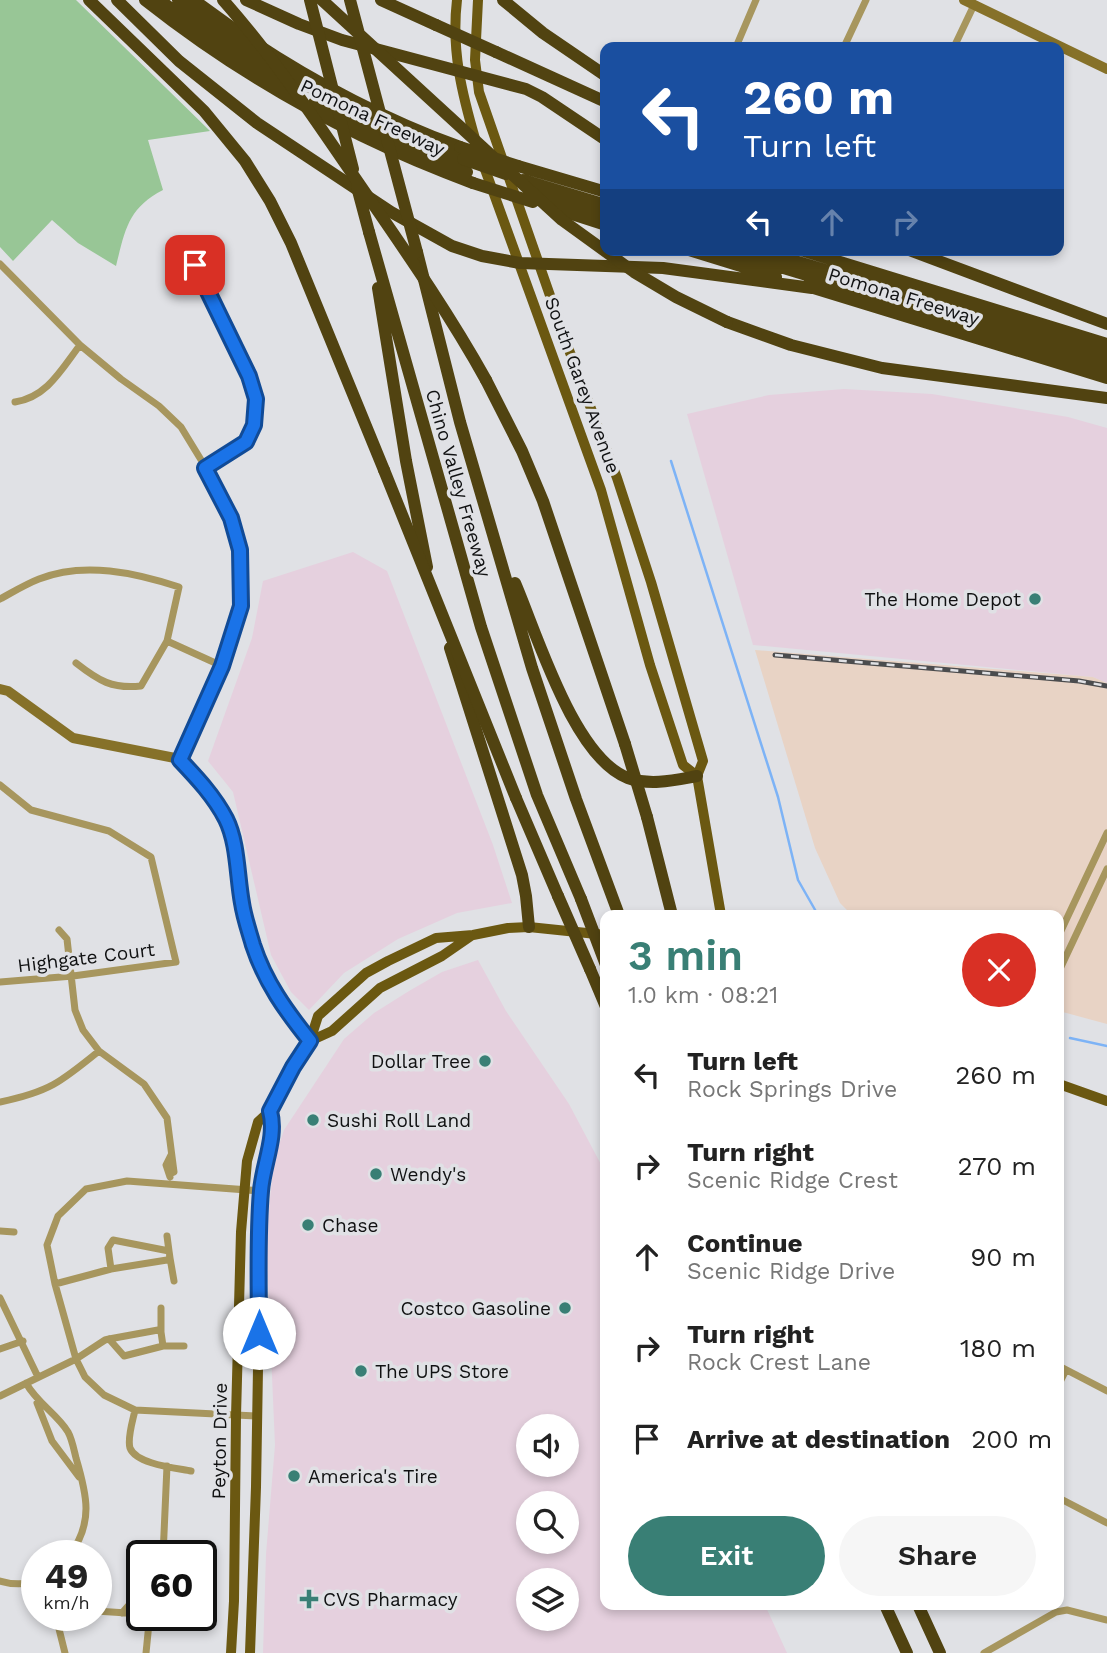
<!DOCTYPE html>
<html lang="en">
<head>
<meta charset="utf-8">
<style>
	body { margin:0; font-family:"Work Sans",sans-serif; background:#f6f6f6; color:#222; height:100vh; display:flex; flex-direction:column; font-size:26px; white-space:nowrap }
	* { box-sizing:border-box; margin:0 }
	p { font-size:23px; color:#767676 }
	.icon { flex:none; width:38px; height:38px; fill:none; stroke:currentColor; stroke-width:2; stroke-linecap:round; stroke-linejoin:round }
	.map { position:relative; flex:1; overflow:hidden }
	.side { position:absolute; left:600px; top:910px; width:464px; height:700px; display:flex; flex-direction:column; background:#fff; border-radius:14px; box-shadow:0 4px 10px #0003 }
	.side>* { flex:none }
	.hud { position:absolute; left:600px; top:42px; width:464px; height:214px; border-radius:14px; box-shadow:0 4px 10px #0003; background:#1a4fa0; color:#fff; overflow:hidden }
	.buttons { position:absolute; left:516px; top:1414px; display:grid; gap:14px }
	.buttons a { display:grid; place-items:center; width:63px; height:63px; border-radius:50%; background:#fff; box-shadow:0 4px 10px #0003; font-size:35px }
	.speed { position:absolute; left:21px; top:1540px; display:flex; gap:14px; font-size:35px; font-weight:700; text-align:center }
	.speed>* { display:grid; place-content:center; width:91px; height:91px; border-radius:50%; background:#fff; box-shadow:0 4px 10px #0003; line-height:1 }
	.speed small { font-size:18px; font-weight:400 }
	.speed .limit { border:4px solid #111; border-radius:10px; background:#fff; color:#111 }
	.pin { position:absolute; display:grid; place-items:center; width:60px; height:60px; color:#fff; margin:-30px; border-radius:14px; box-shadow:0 4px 10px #0006 }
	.me { position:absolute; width:77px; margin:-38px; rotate:0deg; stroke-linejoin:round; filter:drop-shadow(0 0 5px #0008) }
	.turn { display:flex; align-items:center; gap:24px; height:147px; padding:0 28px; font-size:32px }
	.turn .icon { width:91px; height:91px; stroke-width:2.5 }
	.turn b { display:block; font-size:49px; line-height:60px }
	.lanes { display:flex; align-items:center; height:66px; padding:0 28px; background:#0003; justify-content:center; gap:35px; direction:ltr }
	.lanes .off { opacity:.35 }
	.round { display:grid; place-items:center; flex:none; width:74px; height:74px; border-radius:37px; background:#f6f6f6 }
	.headline { display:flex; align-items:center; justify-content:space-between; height:119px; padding:0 28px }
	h1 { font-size:42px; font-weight:600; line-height:52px; color:#397f75 }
	.cta { display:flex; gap:14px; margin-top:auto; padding:14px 28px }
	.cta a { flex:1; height:80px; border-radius:42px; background:#397f75; color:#fff; font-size:28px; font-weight:600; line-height:80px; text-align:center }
	.cta a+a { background:#f6f6f6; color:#222 }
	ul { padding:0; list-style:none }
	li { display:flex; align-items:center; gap:21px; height:91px; padding:0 28px }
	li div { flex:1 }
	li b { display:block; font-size:26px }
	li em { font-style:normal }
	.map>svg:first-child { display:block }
</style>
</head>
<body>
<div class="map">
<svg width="1107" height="1653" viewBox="0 0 1107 1653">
	<rect width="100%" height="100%" fill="#e0e1e5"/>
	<path fill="#e5d0de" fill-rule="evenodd" d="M844,389L932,394L1068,417L1107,428V683L1093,677L753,645L687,414L769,395Z
		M353,552L387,571L493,845L512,903L457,913L398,939L344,973L309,1010L291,992L271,955L233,792L208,761L252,638L263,581Z
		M478,960L506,1011L569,1104L605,1172L606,1605H765L787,1653H263L266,1554L275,1445L266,1237L274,1160L284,1130L344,1039L374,1013L409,991L442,972ZM528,1426H567V1465H528ZM528,1503H567V1542H528ZM528,1580H567V1619H528Z"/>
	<path fill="#e8d3c5" d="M755,650L1093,677L1107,683V1024L1059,1011V915H852L840,903L815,848Z"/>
	<path fill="#98c696" d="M0,0H76L210,131L148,140L163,190C128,208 125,230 116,266L78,243L52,220L13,261L0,247Z"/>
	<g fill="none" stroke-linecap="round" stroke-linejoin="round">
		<path stroke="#7db3f6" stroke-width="2.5" d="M671,461L778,797L798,880L818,915
			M1070,1038L1107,1046"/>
		<path stroke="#a7965e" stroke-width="7" d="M736,47L756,0
			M844,47L866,0
			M954,47L974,5
			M1059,57L1063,47
			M185,242L249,376C265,432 251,440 205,468
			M0,264L80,345L121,379L159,406L181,427L217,486L231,518L240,550L241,605L222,666L180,759
			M15,402C47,397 61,370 80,345
			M0,599C13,592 26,584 39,579C84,561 136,573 179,587L167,641L141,686C112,689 99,681 76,663
			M167,641L222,666
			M0,785L31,810L109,831L151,857L176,962L73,976L0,982
			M59,930L67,939L75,1010L83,1030L99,1051L144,1084L167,1118L174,1172L169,1174
			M1059,935L1107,833
			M1059,971L1107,869
			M0,1102C49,1092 61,1082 99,1051
			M170,1177L166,1165L171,1155
			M0,1231L14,1232
			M167,1236L169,1251
			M170,1258L174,1281
			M55,1284L111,1269L167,1260L170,1258L169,1251L113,1240L108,1248L111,1269
			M0,1298L38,1377
			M161,1308V1332
			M163,1346H184
			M0,1349L23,1341
			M1059,1366L1107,1391
			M26,1383C37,1403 57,1414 68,1432C72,1439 74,1450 76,1458C87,1495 94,1523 69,1556
			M1059,1384L1066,1370
			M0,1396L76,1359L105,1340L109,1339L158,1330L161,1332L163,1346L124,1356L109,1339
			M37,1403L52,1441L79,1477
			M135,1410C133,1420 127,1438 130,1448C136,1464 176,1468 191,1471
			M257,1416L135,1410L104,1395L85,1377L76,1359L55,1284L47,1245L58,1216L86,1189L127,1181L261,1191
			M1059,1498L1107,1523
			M163,1556L167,1466
			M0,1581C13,1585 24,1585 37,1581
			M96,1611L142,1614
			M122,1613L142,1590
			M58,1625L65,1653
			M146,1653L149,1623
			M984,1653L1056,1612L1067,1610L1107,1620"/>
		<path stroke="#867129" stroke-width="10" d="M964,0L1107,69
			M0,689L8,691L73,738L180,759L210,792L227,821L234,851L242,905L253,945L268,982L286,1010L310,1041"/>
		<path stroke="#6b5811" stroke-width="10" d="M457,0C451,50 462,94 476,142
			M478,0L475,60L479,92L569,350L617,478L651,582L703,761L697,776L721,915
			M482,161L601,490L650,665L683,765L697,776
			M310,1041L332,1031L380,988L442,956L471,936
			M1059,1084L1107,1101
			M231,1653L234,1601L236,1416L241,1232L247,1161L258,1122L270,1111L293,1067L310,1041L318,1016L366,973L388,961L436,938L473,935L508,928L529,927L606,935
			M250,1653L256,1487L261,1191L274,1125L270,1111"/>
		<path stroke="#514311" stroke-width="12" d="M89,0L204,111L245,161L270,201L291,243L384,470
			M117,0L179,61L257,123L391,212L452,246L482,256L520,263L663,268L812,288
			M145,0C245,79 353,139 473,183
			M160,0L184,19L286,88
			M178,0C207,21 235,43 266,62C329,100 395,131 463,159
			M194,0C275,61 364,112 460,147
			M246,0L299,24L342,40L526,89L542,97L606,140
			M381,0L436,25
			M503,0L543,33L606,76
			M496,52L606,102
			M314,103L402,146L467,172
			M518,166L606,192
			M523,180L606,205
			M531,193L606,215
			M547,206L606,225
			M369,232L481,627L537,795L581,899
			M689,250L776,277
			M724,250L1107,366
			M758,250L1107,354
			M801,250L1107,344
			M909,250L1107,324
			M417,252L460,422L532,668L576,799L619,915
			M807,286L1107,378
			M378,288L406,461L427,567
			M727,322L791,345L882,368L1107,398
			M486,380L522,451L543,501L625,744
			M515,583C537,634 574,758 628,778C651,786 675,780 697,776
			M450,648L522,875L526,896L529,927
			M516,798L558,896
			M647,817L672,915
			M590,969L606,1007
			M885,1605L907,1653
			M918,1605L940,1653"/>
		<g stroke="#4b4c4e" stroke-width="5">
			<path id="rail" d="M775,655L1079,681L1107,686"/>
		</g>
		<use href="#rail" stroke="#e0e1e5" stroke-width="2.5" stroke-dasharray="8" stroke-linecap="butt"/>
		<path stroke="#514311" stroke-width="12" d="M223,0C271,54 312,115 353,175C399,242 446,308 486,380
			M310,0L353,169
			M322,0L562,220L634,272L676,297L727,322
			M350,0L417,252
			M436,25L496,52
			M460,147L518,166
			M463,159L506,174
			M473,183L533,202
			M357,187L369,232
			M384,470L516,798
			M625,744L647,817
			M558,896L590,969
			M581,899L606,965"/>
	</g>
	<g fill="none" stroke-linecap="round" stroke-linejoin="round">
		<g stroke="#114b97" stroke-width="18">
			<path id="route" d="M195,265L249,376L256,399L254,425L246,442L205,468L231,518L240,550L241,606L222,666L180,760C197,778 214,796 226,819C238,843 237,876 242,903C244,917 249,931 253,945C265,982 286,1011 310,1041L293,1067L270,1111C277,1137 263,1164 261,1191C257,1238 259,1286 259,1333"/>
		</g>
		<use href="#route" stroke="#1a73e8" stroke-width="12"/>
	</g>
	<g fill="#397f75" stroke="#e0e1e5" stroke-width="2.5">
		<circle cx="1035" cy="599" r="7"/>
		<circle cx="485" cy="1061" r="7"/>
		<circle cx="313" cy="1120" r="7"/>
		<circle cx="376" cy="1174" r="7"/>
		<circle cx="308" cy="1225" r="7"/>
		<circle cx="565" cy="1308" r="7"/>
		<circle cx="361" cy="1371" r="7"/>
		<circle cx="294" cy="1476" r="7"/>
		<path d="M305.5 1588.5h7v7h7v7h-7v7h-7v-7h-7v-7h7z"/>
	</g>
	<g text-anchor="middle" stroke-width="7" stroke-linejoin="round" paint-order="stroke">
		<g font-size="19" fill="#101112" stroke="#e0e1e5">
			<text transform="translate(373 117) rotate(25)" y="7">Pomona Freeway</text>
			<text transform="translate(904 296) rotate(17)" y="7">Pomona Freeway</text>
			<text transform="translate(583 385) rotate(70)" y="7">South Garey Avenue</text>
			<text transform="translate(459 483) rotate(74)" y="7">Chino Valley Freeway</text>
			<text transform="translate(86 957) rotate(-7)" y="7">Highgate Court</text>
			<text transform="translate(219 1441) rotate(-89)" y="7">Peyton Drive</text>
		</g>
		<g font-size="19" fill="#101112" stroke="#e0e1e5" text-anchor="start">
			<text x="1021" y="606" text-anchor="end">The Home Depot</text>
			<text x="471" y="1068" text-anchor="end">Dollar Tree</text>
			<text x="327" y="1127">Sushi Roll Land</text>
			<text x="390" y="1181">Wendy's</text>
			<text x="322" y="1232">Chase</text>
			<text x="551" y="1315" text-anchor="end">Costco Gasoline</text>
			<text x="375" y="1378">The UPS Store</text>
			<text x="308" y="1483">America's Tire</text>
			<text x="323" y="1606">CVS Pharmacy</text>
		</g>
	</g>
</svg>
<div class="buttons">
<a><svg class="icon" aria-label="sound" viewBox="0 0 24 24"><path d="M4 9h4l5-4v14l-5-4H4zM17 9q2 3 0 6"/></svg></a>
<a><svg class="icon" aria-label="search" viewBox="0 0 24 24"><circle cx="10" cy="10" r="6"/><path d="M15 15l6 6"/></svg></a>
<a><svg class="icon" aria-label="layers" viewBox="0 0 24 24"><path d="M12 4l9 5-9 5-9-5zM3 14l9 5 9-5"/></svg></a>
</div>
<div class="speed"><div>49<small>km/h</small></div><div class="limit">60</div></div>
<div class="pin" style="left:195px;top:265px;background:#d93025"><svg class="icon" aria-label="arrive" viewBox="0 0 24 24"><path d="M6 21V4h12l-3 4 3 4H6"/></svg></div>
<svg class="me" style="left:259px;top:1333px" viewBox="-20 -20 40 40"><circle r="19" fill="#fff"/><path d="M0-13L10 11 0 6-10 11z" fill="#1a73e8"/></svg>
<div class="hud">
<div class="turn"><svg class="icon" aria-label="left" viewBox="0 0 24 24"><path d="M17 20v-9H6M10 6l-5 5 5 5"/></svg><div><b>260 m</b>Turn left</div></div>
<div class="lanes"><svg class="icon" aria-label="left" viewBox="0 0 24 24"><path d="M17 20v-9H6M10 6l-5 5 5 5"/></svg><svg class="icon off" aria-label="ahead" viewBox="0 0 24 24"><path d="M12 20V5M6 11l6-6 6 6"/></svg><svg class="icon off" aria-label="right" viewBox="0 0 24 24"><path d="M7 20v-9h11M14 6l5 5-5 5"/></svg></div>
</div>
<section class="side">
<div class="headline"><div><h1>3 min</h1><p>1.0 km · 08:21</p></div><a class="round" style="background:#d93025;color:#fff"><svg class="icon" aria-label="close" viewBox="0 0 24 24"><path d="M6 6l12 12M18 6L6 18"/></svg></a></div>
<ul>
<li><svg class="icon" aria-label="left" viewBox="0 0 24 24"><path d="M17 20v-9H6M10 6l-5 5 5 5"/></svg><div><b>Turn left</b><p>Rock Springs Drive</p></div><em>260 m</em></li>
<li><svg class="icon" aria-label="right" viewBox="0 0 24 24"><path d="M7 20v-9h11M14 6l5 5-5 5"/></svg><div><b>Turn right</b><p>Scenic Ridge Crest</p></div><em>270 m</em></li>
<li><svg class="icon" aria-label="ahead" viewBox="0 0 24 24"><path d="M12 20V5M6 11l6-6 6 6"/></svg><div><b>Continue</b><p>Scenic Ridge Drive</p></div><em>90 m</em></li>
<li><svg class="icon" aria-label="right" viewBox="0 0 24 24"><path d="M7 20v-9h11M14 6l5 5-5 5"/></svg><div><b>Turn right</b><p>Rock Crest Lane</p></div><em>180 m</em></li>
<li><svg class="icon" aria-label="arrive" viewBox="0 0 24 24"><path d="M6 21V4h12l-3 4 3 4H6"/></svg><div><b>Arrive at destination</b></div><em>200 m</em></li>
</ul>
<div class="cta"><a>Exit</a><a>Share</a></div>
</section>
</div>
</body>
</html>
